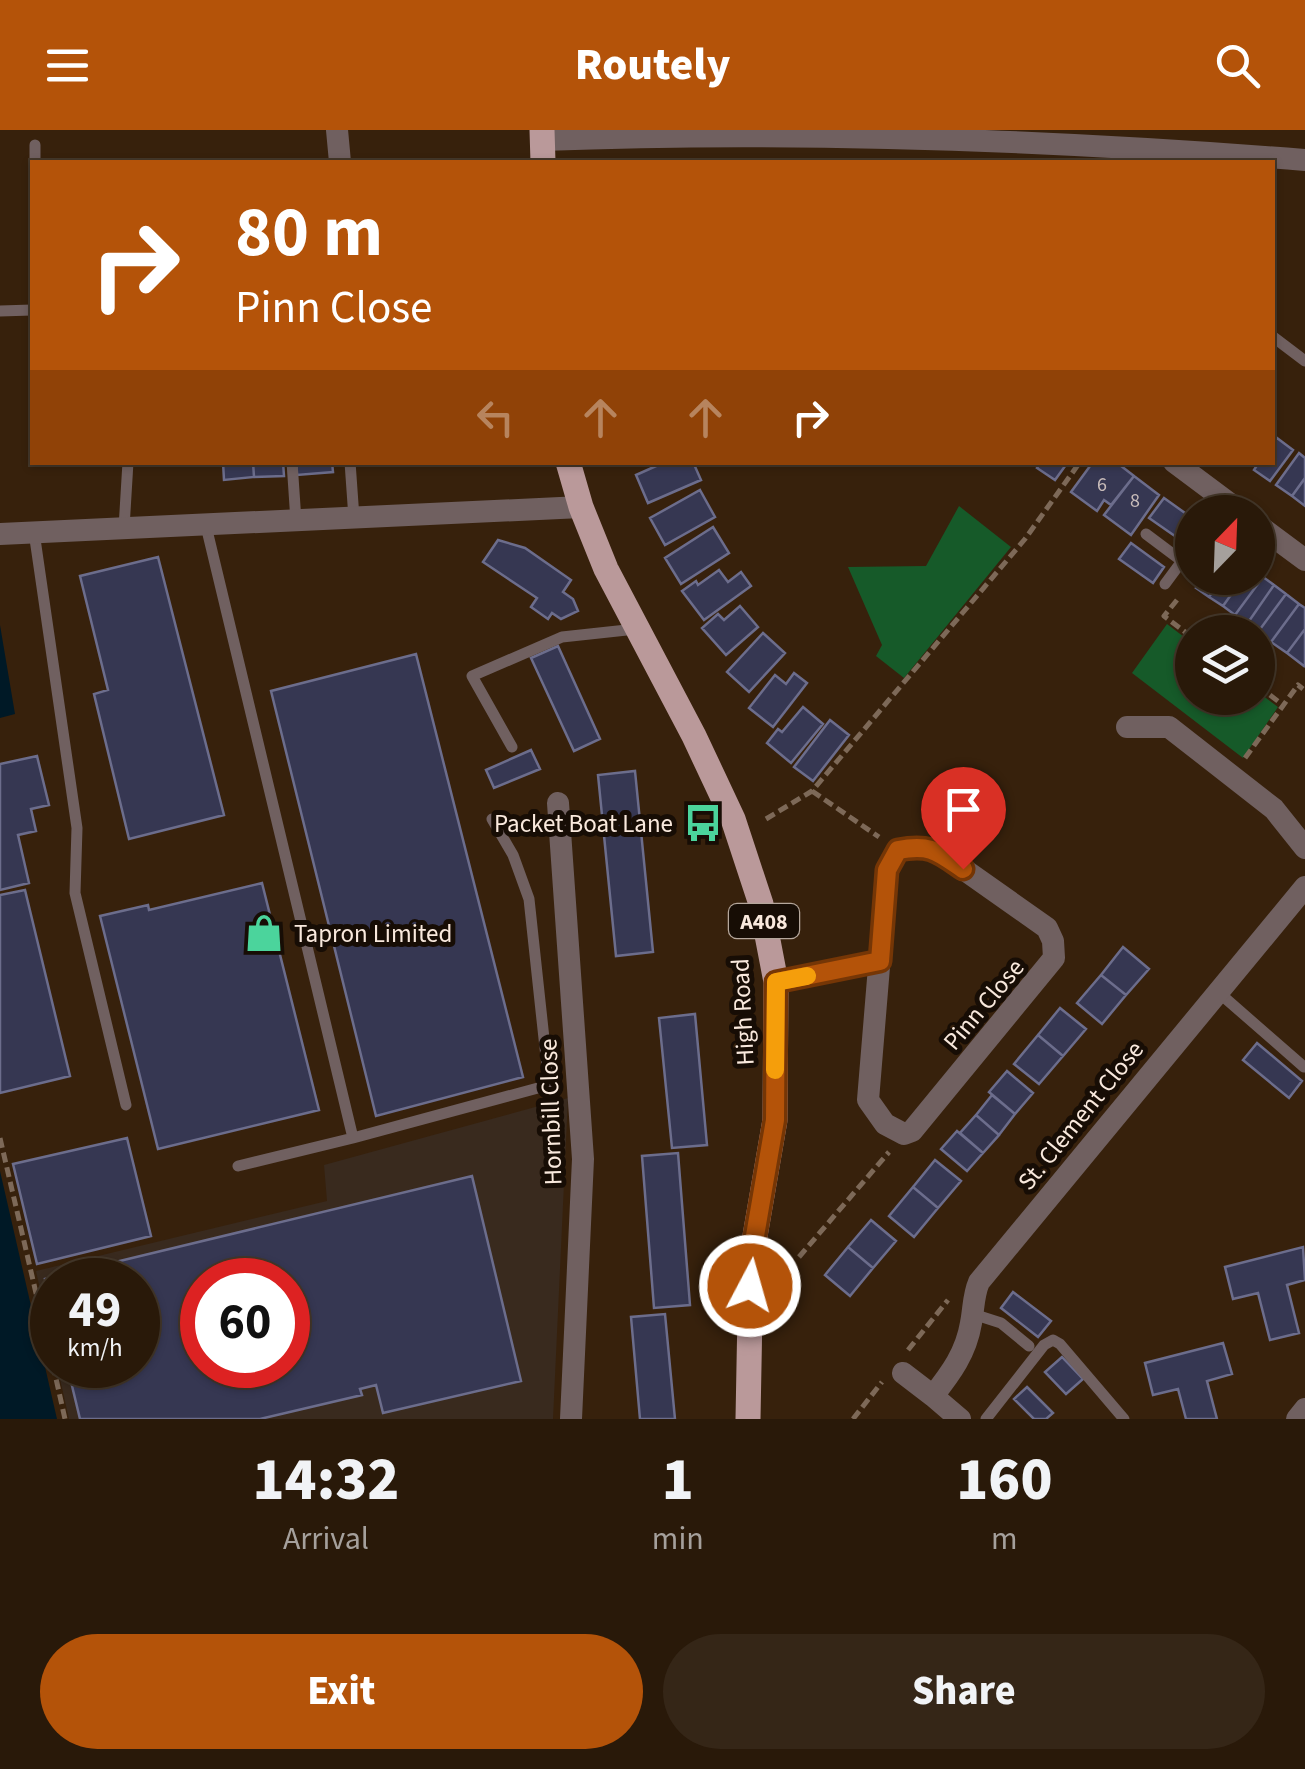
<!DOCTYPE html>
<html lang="en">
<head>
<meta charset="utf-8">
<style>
	body { margin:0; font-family:"Source Sans 3",sans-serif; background:#352617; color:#f1f3f6; height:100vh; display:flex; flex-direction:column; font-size:38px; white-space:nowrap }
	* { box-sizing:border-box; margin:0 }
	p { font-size:32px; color:#a5a09c }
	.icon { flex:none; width:55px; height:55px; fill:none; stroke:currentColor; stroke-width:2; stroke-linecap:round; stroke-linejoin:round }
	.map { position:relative; height:1289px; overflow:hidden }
	.details { display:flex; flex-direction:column; background:#291909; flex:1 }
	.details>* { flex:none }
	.banner { position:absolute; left:30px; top:30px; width:1245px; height:305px; border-radius:0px; box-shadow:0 2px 8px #0004,0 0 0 2px #45382a; background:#b45309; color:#fff; overflow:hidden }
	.needle { width:65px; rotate:23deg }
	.buttons { position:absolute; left:1175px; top:365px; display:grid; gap:20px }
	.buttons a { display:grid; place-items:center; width:100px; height:100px; border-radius:50%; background:#291909; box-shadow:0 2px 8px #0004,0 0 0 2px #45382a; font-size:50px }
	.speed { position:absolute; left:30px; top:1128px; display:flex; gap:20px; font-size:50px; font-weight:700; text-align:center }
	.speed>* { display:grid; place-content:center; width:130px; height:130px; border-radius:50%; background:#291909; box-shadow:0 2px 8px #0004,0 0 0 2px #45382a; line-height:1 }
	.speed small { font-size:25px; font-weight:400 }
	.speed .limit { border:15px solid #d22; background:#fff; color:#111 }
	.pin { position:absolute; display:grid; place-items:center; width:85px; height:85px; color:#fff; margin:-102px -42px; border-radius:50% 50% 50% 0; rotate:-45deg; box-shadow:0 0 10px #0007 }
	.pin .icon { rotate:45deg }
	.me { position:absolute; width:110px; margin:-55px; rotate:6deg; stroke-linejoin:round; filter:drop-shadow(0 0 8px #0008) }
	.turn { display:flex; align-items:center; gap:35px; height:210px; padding:0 40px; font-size:45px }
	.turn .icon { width:130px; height:130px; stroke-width:2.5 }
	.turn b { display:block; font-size:70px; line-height:85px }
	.lanes { display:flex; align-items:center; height:95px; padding:0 40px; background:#0003; justify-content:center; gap:50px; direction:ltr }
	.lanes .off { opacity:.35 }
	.eta { display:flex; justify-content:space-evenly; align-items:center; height:170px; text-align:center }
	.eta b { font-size:60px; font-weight:800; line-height:70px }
	.primary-button { display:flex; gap:20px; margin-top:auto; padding:20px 40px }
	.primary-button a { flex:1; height:115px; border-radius:60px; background:#b45309; color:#fff; font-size:40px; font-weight:800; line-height:115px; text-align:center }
	.primary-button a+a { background:#352617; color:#f1f3f6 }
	header { display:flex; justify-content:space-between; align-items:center; height:130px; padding:0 40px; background:#b45309; color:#fff; font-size:45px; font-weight:800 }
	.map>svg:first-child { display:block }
</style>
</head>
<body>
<header><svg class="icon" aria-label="menu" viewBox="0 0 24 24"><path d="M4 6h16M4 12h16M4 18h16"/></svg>Routely<svg class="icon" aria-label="search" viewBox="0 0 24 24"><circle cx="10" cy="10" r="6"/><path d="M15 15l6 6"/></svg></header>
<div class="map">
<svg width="1305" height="1289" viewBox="0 0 1305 1289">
	<rect width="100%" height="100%" fill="#37210c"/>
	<path fill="#392a1e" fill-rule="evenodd" d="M568,968L553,1289H69L57,1235H138V1150H52V1214L36,1141L327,1071L324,1035ZM202,1150H288V1235H202Z"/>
	<path fill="#165a29" d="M959,376L1011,417L904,548L876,526L882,515L848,437L926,436Z
		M1167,494L1192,513V568H1258V562L1278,577L1243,628L1132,543Z"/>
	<path fill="#001926" d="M0,495L15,584L0,588Z
		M0,1041L57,1289H0Z"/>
	<path fill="#363752" stroke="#6c6d8c" stroke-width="2.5" fill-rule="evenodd" d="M1277,308L1293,320L1270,351L1254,340L1259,332H1272V315Z
		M1299,323L1305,328V348L1292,366L1276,355Z
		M223,332H253L254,347L224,350Z
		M253,332H283L284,346L254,347Z
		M296,332H332L333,342L297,345Z
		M665,332H693L701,350L648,373L636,345Z
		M1041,332H1068L1055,350L1037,338Z
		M1093,332H1116L1134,346L1111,375L1104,370L1097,381L1071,362Z
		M1134,346L1159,365L1131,405L1104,385Z
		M1305,348V376L1292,366Z
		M700,360L715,387L665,415L650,388Z
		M1164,368L1192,388V396L1182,411L1149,388Z
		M713,397L729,423L681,454L665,428Z
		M498,410L525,418L571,450L563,462L573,469L578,481L561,489L552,483L548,489L531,477L537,468L483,432Z
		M1131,413L1164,437L1153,453L1119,429Z
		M158,427L224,685L129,709L94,564L108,560L80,446Z
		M719,440L728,452L741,442L751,456L704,490L682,461L696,451L698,455Z
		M1258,443L1263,447L1235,485L1223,476L1243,448H1258Z
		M1263,447L1274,455L1247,494L1235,485Z
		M1203,448H1223L1209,467L1196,458Z
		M1223,448H1243L1223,476L1209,467Z
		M1274,455L1286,464L1258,502L1247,494Z
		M1286,464L1299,474L1271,512L1258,502Z
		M1299,474L1305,478V499L1287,523L1271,512Z
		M740,476L758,497L726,525L702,498L718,484L724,490Z
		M1305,499V534L1304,536L1287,523Z
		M763,503L785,523L749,562L727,542Z
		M558,516L600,609L574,621L531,528Z
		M416,524L523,947L376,986L271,561Z
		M794,543L807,553L773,597L749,578L775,545L786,554Z
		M803,577L823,594L791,633L767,613L778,599L782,602Z
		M830,590L849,605L813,651L794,637Z
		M531,620L540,639L494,658L486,640Z
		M37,626L49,675L31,679L36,701L18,705L29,753L0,760V634Z
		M635,641L653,822L616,826L598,645Z
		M262,753L319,980L158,1019L100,786L148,775L149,780Z
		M25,760L70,946L0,963V765Z
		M1123,817L1149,839L1126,865L1101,845Z
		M1101,845L1126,865L1102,894L1077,873Z
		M1060,878L1086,899L1063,926L1038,905Z
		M695,884L707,1015L672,1018L659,888Z
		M1038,905L1063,926L1039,954L1014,934Z
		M1257,913L1302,951L1289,968L1243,930Z
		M1007,941L1033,963L1015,984L989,962Z
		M992,965L1015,984L999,1005L976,985Z
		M976,985L999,1005L983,1023L960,1003Z
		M957,1001L983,1023L967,1041L941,1019Z
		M127,1008L151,1106L37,1134L13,1034Z
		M678,1023L690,1175L654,1178L642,1026Z
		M935,1030L961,1051L938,1078L913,1057Z
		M472,1046L521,1251L383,1283L376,1255L360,1259L362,1265L260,1289H80L67,1235H138V1150H52V1179L45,1149ZM202,1150H288V1235H202Z
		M913,1057L938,1078L914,1107L889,1086Z
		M871,1090L896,1111L873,1138L848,1117Z
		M848,1117L873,1138L850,1166L825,1145Z
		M1303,1117L1305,1150L1287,1155L1299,1203L1270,1210L1258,1163L1233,1169L1225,1137Z
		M1013,1162L1051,1191L1038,1207L1001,1178Z
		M665,1184L675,1289H640L631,1187Z
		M1223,1213L1232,1244L1207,1251L1217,1289H1186L1178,1259L1153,1265L1145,1233Z
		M1062,1227L1083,1249L1066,1264L1045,1242Z
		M1027,1257L1053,1283L1046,1289H1034L1014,1269Z"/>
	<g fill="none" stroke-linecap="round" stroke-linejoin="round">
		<path stroke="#7d6958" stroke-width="5" stroke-dasharray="10 5" stroke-linecap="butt" d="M1177,470L1164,486L1192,507
			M1258,556L1283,575
			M1245,628L1298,555L1303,559
			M812,661L879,707
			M766,689L812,661L1025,409L1080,332
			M0,1008L52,1232
			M799,1127L889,1022
			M908,1220L948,1170
			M53,1235L65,1289
			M853,1289L882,1252"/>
		<path stroke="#706060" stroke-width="11" d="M35,15V32
			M0,181L32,180
			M1272,206L1305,231
			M292,332L296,391
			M350,332L354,388
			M206,396L353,1008L549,955L529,769L513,725L492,689
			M124,398L128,332
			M34,402L77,698L75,763L126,975
			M1146,404L1182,431L1192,416
			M1165,454L1182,431
			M512,617L472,546L562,507L636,499
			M1217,861L1304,937
			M238,1036L353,1008
			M973,1184L1001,1193L1029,1216
			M986,1289L1044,1215L1053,1210L1060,1214L1124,1289"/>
		<path stroke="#706060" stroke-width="22" d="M337,0L340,32
			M542,10C796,0 1051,10 1305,30
			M1174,332L1241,382
			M1258,395L1305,430
			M0,404L581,377
			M1127,597H1169L1274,679L1305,718
			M558,673L583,1029L571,1289
			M916,717L935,719L1047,798L1053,811L1054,828L912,1001L904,1004L885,994L868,970L887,740L898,720Z
			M776,852L880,831
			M903,1243L933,1266
			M960,1289L933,1266C951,1243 966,1223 971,1193C974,1178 973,1166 979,1152L1305,757
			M1297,1289L1305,1279"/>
		<path stroke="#ba999a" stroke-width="25" d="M542,0L543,32
			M568,332L581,377L606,439L694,606L733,689L761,774L776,852L775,990L751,1129L748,1289"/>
	</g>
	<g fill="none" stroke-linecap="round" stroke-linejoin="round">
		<g stroke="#753606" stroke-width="25">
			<path id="route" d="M750,1156L751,1129L775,990L776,852L880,831L887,740L898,720C930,714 937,721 963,739"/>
		</g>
		<use href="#route" stroke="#b45309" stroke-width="18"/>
		<path stroke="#f59e0b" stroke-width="18" d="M775,940L776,852L807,846"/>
	</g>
	<defs>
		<g id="bus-bare" transform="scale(3)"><path d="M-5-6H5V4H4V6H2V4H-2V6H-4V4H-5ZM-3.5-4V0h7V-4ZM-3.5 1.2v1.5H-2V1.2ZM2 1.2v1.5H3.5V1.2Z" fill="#4bd49c" stroke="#170d05" stroke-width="2.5" paint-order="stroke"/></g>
		<g id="shop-bare" transform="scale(3)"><path d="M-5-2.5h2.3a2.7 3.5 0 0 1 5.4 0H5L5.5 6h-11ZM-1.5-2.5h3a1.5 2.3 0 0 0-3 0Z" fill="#4bd49c" stroke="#170d05" stroke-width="2.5" paint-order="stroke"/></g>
	</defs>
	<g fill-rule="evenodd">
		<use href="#bus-bare" x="703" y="693"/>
		<use href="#shop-bare" x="264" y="803"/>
	</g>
	<g text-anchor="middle" stroke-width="10" stroke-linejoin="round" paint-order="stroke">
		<g font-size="20" fill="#c8bcba">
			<text x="1102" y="361">6</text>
			<text x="1135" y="377">8</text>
		</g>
		<rect fill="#170d05" stroke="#b5a79c" stroke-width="2.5" x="729" y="774" width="70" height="34" rx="8"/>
		<g font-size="22" font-weight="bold" fill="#f9e9dd">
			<text x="764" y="799">A408</text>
		</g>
		<g font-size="25" fill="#f9e9dd" stroke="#170d05" text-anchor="end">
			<text x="673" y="702">Packet Boat Lane</text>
			<text x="294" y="812" text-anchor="start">Tapron Limited</text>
		</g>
		<g font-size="25" fill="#f9e9dd" stroke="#170d05">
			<text transform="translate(983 874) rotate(-50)" y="9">Pinn Close</text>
			<text transform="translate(742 882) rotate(-93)" y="9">High Road</text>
			<text transform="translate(550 982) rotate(-92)" y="9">Hornbill Close</text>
			<text transform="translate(1080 985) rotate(-51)" y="9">St. Clement Close</text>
		</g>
	</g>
</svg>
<div class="buttons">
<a><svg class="needle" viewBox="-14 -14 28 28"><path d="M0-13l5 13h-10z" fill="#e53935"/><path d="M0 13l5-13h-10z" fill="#a5a09c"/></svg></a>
<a><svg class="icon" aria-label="layers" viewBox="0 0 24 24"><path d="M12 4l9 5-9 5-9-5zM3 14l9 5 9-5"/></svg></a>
</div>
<div class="speed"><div>49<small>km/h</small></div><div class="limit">60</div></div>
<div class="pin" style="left:963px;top:739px;background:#d93025"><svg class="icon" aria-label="arrive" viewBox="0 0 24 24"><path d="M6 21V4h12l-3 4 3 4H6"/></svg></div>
<svg class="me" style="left:750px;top:1156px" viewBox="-20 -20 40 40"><circle r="17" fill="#b45309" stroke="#fff" stroke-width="3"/><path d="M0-11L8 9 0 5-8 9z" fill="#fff"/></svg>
<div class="banner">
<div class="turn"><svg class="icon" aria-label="right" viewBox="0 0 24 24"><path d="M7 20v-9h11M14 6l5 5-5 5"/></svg><div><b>80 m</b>Pinn Close</div></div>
<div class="lanes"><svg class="icon off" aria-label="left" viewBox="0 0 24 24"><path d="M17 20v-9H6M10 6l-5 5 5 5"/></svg><svg class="icon off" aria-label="ahead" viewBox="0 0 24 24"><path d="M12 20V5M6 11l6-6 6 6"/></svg><svg class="icon off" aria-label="ahead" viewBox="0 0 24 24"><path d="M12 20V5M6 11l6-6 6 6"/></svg><svg class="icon" aria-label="right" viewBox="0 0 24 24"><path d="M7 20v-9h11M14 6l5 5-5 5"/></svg></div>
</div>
</div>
<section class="details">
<div class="eta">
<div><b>14:32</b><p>Arrival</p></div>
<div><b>1</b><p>min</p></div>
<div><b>160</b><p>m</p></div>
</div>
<div class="primary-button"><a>Exit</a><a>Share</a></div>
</section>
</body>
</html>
